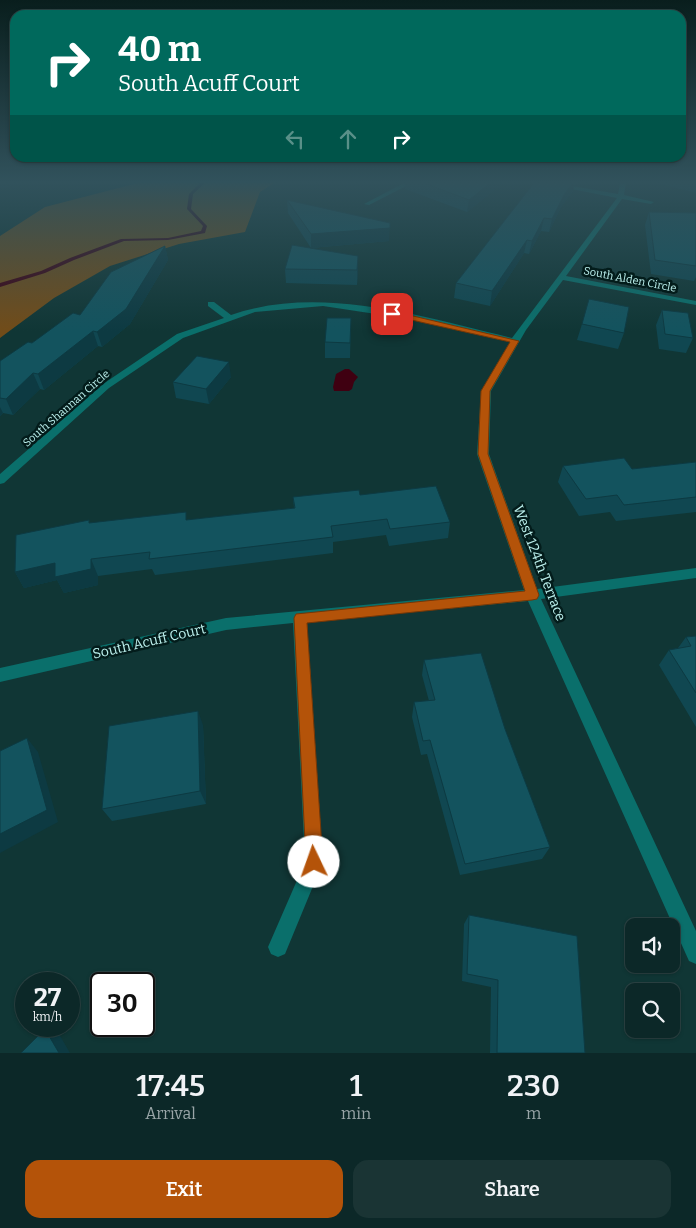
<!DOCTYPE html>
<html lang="en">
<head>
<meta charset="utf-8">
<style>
	body { margin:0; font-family:Bitter,serif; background:#1a3434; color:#f1f3f6; height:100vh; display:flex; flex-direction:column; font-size:19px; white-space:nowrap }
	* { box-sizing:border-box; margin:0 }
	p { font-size:16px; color:#9aa6a8 }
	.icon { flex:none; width:28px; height:28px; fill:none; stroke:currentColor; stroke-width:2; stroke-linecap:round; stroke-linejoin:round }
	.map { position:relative; height:1053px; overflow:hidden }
	.sheet { display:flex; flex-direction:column; background:#0c2828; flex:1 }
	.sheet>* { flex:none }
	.banner { position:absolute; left:10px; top:10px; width:676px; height:152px; border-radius:15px; box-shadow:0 1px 4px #0004,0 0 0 1px #2c4445; background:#00695c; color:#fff; overflow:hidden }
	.buttons { position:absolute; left:625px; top:918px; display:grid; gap:10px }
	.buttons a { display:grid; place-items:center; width:55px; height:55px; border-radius:10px; background:#0c2828; box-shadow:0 1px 4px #0004,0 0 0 1px #2c4445; font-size:25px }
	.speed { position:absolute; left:15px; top:972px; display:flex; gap:10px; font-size:25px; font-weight:700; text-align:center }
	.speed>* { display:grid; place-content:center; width:65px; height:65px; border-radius:50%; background:#0c2828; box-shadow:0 1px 4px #0004,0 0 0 1px #2c4445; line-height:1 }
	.speed small { font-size:12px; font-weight:400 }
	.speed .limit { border:2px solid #111; border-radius:8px; background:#fff; color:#111 }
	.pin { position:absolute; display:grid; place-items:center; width:42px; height:42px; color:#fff; margin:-21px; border-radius:10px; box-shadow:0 2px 8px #0006 }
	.me { position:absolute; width:55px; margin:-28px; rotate:357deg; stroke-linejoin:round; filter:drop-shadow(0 0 4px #0008) }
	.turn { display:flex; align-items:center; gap:18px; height:105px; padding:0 25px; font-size:22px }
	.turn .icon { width:65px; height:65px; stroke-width:2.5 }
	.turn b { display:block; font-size:35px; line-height:42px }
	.lanes { display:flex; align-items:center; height:48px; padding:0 25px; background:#0003; justify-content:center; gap:25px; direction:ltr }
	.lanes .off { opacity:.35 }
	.eta { display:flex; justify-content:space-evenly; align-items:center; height:85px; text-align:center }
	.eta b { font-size:30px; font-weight:600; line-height:35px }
	.action { display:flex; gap:10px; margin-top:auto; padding:10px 25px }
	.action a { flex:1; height:58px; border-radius:15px; background:#b45309; color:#fff; font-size:20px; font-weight:600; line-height:58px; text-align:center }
	.action a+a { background:#1a3434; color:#f1f3f6 }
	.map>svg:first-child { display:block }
</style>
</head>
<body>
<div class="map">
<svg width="696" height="1053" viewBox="0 0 696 1053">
	<rect width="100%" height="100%" fill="#103635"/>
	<path fill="#714c19" d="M138,183H274L260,192L245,232L179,244L110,266L54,298L0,338V236L45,207Z"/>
	<path fill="#3f0011" d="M345,369H349L358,377L354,382L352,389L349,391H334L333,387L336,374Z"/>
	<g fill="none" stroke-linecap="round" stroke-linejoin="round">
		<path fill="#3f0011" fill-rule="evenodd" d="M200,183H205L193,194L191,209L207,226L205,233L168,240L124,241L74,260L45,273L0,287V283L41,271L70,258L121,239L168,238L201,231L203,226L187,209L189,194Z"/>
		<path fill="#0a6f6b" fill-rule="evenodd" d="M404,183H412L369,205L364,204Z
			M541,183H555L618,194L620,183H626L624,195L654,202L651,204L622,199L566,276L696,301V305L563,280L526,330L491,391L489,454L537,589L696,568V578L541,599L696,931V964L689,961L528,601L307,622L323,862L285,954L278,957L271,954L268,947L305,862L293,623L226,630L0,682V668L226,618L524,590L477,454L481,391L510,342L409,319L323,306L255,312L183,338L109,388L4,483L0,484V474L103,384L177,334L224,318L208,306V302H214L231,315C320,284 424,317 512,338L617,198Z"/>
	</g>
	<path fill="#104751" d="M405,183H503L467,212L405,189Z
		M534,183H578L577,185H574L573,191L561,207L549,232L541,231L529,254L524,253L490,306L454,298L456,283Z
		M658,183H696V193Z
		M287,200L389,241L311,248L288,213Z
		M649,212L696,213V277L694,281L651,274L645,225Z
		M165,246L168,260L130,324L102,347L98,346L44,390L40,389L13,415L3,413L0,416V361L80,315Z
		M285,269H358L357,285L286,283Z
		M662,310L693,338L686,353L659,349L656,325Z
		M351,318L350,358H325V342Z
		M582,324L624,333L618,349L577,340Z
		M231,377L209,404L176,398L173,382Z
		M696,462V512L616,521L610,512L579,516L558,482L563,466L632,469Z
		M360,495L450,522L448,538L389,546L386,535L333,542V553L155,575L152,569L98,576V585L64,593L57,580L24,588L15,572L90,523L188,520L294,508L293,497Z
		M696,636V727L659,665L669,650L678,648L686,637Z
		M424,660L505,729L550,847L542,859L460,875L427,754L421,755L412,717L414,702L429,701L422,675Z
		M203,725L206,804L112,821L102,809Z
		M469,915L585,1053H490L491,987L462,981L464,924Z"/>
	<path fill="#0d3a42" d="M0,183H23L0,189Z
		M490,183H503L467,212L469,200Z
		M572,183H574L573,191L561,207L549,232L552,219L564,195Z
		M544,218L541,231L529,254L532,241Z
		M390,223L389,241L311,248V234Z
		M527,240L524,253L490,306L492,291Z
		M165,246L168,260L130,324L102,347L97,332Z
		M358,256V269L357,285V270Z
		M93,331L98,346L44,390L38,374Z
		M229,362L231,377L209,404L206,389Z
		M33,373L40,389L13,415L6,399Z
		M0,407L3,413L0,416Z
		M91,559L98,576V585L64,593L57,580L24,588L15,572L55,563Z
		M198,711L203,725L206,804L200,791Z
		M27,738L38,752L58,822L0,853V834Z
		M45,1029L59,1034L70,1053H59Z"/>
	<path fill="#13535e" stroke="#0d3a42" d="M424,183H490L469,200Z
		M534,183H572L564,195L552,219L544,218L532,241L527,240L492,291L456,283Z
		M287,200L390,223V228L311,234Z
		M649,212L696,213V266L655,260Z
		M292,245L358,256L357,270L285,269Z
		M165,246L126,309L97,332L93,331L38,374L33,373L6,399L0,398V361L28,342L32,343L73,313L80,315L111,272Z
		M589,299L629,307L624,333L582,324Z
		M662,310L688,313L693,338L665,334Z
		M327,318H351L350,343L325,342Z
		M197,356L229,362L206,389L173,382Z
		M624,458L632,469L696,462V497L624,505L617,495L586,499L563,466Z
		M436,486L450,522L390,529L387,519L331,526L333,537L149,559L150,552L91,559V569L55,577V563L15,572L16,535L89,520V523L186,512V520L295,508L293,497L359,490L360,495Z
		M696,636V693L669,650L691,646L686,637Z
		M481,653L505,729L550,847L465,864L430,740L423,741L414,702L435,700L424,660Z
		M198,711L200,791L102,809L109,726Z
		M27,738L47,810L0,834V751Z
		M469,915L577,936L585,1053H497L498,980L467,974Z
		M45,1029L59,1053H21Z"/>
	<linearGradient id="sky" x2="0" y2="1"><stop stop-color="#091e1d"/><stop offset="0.55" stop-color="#31525c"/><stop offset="1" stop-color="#31525c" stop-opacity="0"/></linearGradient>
	<rect width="696" height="331" fill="url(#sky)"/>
	<path fill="#b45309" stroke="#753606" d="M392,311L519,341L490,391L488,454L539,595L537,599L532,600L307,623L323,862L320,868L314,871L308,868L306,862L294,618L296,614L525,591L478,454L481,391L510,342L389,315L388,314Z"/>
	<g text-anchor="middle" stroke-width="5" stroke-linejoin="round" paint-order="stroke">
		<g font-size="11" fill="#bcf0ed" stroke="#031c1b">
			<text transform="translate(630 279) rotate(11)" y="4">South Alden Circle</text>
			<text transform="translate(66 408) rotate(-41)" y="4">South Shannan Circle</text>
		</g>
		<g font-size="14" fill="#bcf0ed" stroke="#031c1b">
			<text transform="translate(540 563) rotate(69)" y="5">West 124th Terrace</text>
			<text transform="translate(149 641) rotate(-13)" y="5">South Acuff Court</text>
		</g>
	</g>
</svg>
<div class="buttons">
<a><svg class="icon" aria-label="sound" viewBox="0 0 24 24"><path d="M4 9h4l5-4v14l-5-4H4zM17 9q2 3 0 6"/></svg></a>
<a><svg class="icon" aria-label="search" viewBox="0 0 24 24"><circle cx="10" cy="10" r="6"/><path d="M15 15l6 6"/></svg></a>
</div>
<div class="speed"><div>27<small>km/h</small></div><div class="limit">30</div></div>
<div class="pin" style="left:392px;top:314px;background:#d93025"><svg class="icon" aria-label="arrive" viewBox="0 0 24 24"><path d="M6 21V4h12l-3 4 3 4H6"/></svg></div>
<svg class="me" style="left:314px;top:862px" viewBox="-20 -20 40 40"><circle r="19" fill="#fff"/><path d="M0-13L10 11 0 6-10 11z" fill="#b45309"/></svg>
<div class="banner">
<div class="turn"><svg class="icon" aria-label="right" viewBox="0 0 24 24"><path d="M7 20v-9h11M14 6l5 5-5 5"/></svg><div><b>40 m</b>South Acuff Court</div></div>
<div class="lanes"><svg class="icon off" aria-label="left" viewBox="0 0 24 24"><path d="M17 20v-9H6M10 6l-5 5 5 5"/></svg><svg class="icon off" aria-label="ahead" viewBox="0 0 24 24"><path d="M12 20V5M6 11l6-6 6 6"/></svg><svg class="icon" aria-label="right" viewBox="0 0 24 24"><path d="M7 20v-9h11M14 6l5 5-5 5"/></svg></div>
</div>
</div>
<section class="sheet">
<div class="eta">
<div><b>17:45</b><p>Arrival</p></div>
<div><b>1</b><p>min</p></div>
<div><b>230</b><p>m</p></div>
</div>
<div class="action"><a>Exit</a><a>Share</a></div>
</section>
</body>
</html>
